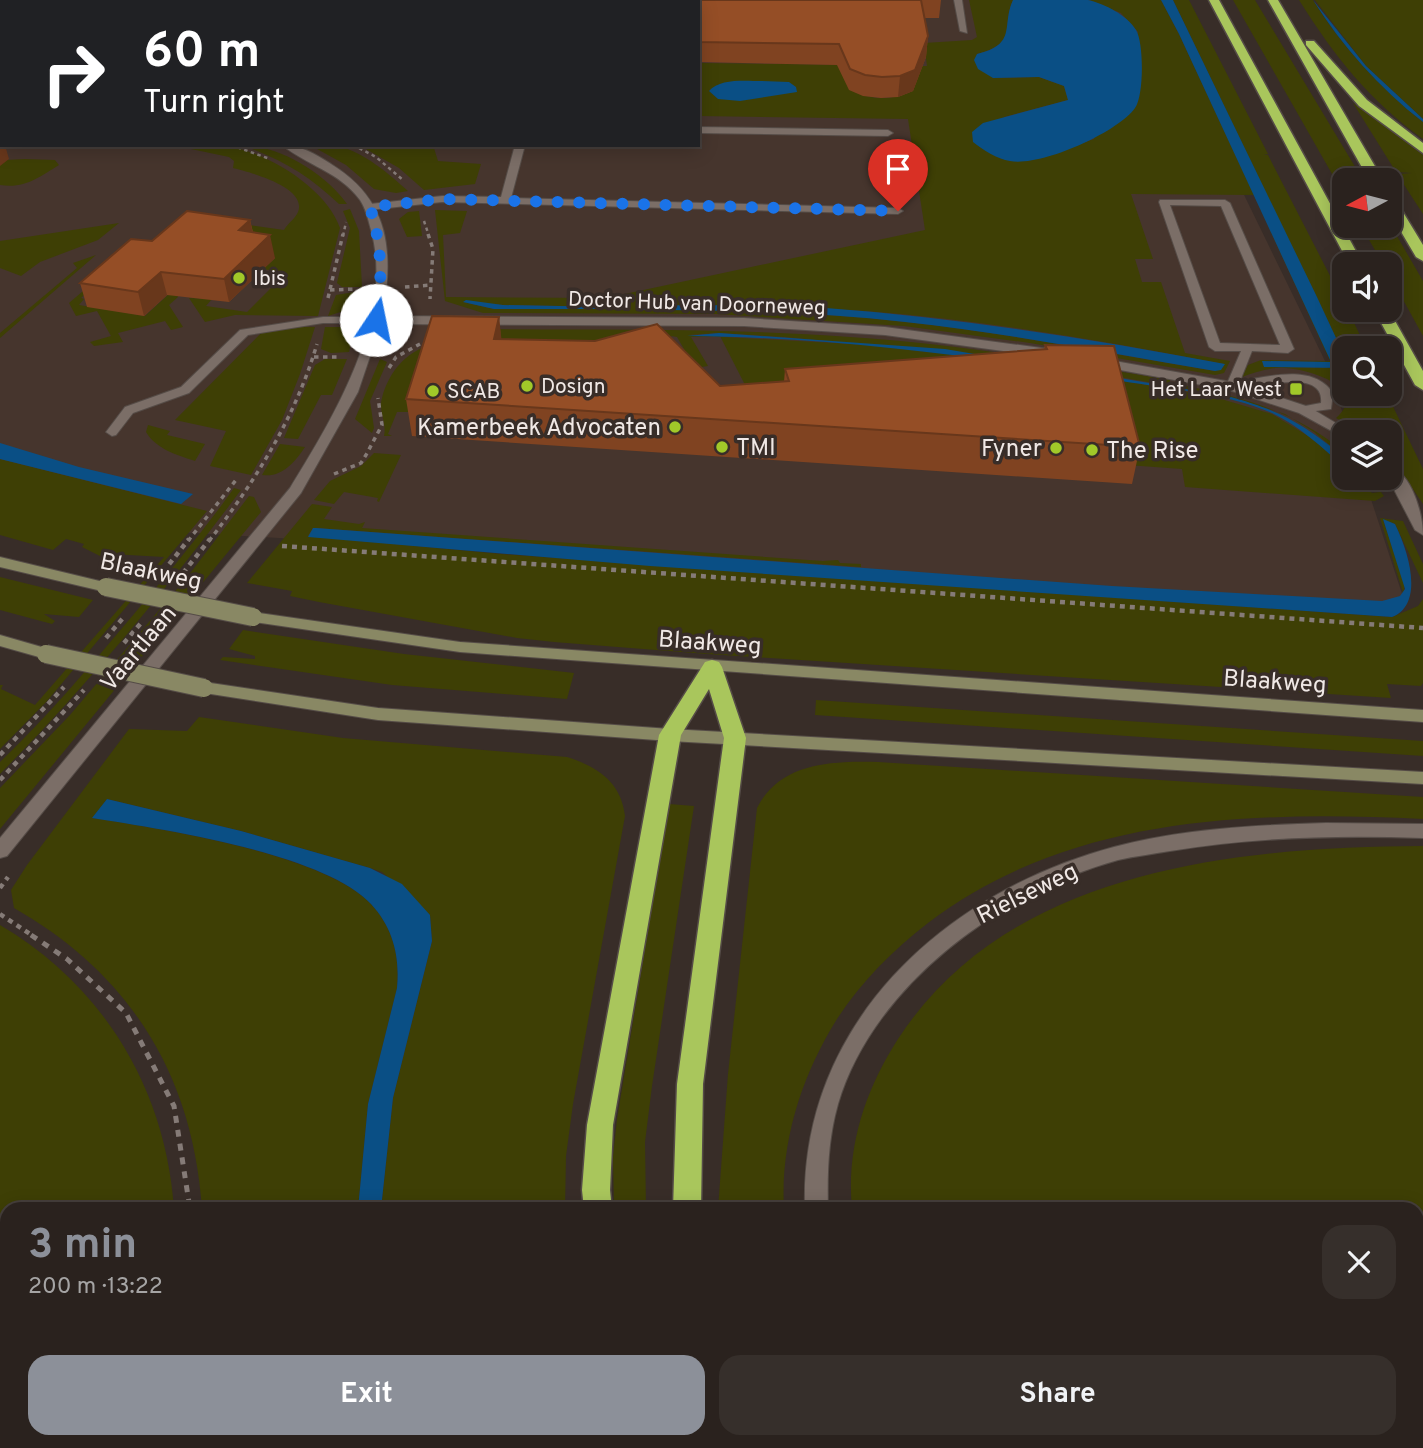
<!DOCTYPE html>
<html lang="en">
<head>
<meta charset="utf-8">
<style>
	body { margin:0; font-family:Overpass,sans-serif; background:#362f2b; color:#f1f3f6; height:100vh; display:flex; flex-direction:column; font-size:26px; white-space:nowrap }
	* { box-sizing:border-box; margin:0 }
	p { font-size:23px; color:#a5a4a4 }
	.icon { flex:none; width:38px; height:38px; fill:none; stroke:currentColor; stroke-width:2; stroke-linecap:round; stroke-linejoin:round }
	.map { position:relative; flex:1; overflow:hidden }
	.panel { position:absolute; left:0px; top:1202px; width:1424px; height:247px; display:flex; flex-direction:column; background:#2a221e; border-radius:21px 21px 0 0; box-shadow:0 4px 18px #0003,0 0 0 2px #463f3c }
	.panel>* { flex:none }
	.top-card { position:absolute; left:0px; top:0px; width:700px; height:147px; box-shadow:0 4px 18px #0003,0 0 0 2px #463f3c; background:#202124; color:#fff; overflow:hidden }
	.needle { width:46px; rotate:263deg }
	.tools { position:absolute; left:1332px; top:168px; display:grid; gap:14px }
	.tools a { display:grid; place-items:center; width:70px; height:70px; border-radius:14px; background:#2a221e; box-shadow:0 4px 18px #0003,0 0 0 2px #463f3c; font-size:35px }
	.pin { position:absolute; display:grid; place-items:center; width:60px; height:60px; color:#fff; margin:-72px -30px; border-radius:50% 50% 50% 0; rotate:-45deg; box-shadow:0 0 7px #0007 }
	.pin .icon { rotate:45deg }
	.me { position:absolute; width:77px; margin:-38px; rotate:11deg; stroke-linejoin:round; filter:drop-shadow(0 0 5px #0008) }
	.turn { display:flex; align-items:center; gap:24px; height:147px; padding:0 28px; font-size:32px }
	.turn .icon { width:91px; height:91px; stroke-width:2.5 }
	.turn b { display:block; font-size:49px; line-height:60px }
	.round { display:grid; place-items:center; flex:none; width:74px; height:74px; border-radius:21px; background:#362f2b }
	.summary { display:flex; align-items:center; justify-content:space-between; height:119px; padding:0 28px }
	h1 { font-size:42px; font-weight:700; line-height:52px; color:#8c9099 }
	.action { display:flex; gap:14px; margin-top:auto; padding:14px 28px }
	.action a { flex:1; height:80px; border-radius:21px; background:#8c9099; color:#fff; font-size:28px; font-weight:700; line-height:80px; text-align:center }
	.action a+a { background:#362f2b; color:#f1f3f6 }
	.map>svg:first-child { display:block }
</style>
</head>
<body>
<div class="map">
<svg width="1423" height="1448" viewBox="0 0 1423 1448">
	<rect width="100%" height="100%" fill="#382d28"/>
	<path fill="#46352d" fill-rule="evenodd" d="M0,0H1149L1326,363L1349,432H1344V478H1364L1406,606L145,530L0,473ZM2,2H698V145H2Z"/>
	<path fill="#3e3f05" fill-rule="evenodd" d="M969,0H1013C1001,27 1019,43 977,54L993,78L1039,77L1064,86L1068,100L1004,117L1000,158L1011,161L1036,159L1094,139L1138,32L1121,13L1089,0H1161L1179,34L1332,362L1263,361L1264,367L1344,368V394H1387L1423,469V504L1390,455V432H1361L1336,418C1371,387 1307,369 1285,368C1270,367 1256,372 1242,377L1248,365L1261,360L1330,361L1254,195L1131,194L1153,259H1135L1142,282H1161L1185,353L1230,361L1224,373L1215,375L1030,343L904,326L716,314L483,313L445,301L435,210L467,211L460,233L443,235L446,297L606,298L925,230L908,119L698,116V63L857,65L851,90C868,100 894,101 912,91V66H927L924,43L972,40L977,37ZM463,302L503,305L612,307L613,309H494ZM641,305C716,306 790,306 865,311C985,320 1105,341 1224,364L1215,371C1112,354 1009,333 906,322C817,312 729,310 640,310Z
		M1173,0H1189L1268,154L1264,155H1268L1344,303V310H1348L1366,348H1344V355Z
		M1233,0H1255L1363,180H1344V195Z
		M1299,0H1313C1342,47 1380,87 1423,122V139C1368,99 1335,57 1299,0Z
		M1315,0H1423V119L1366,66Z
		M1353,103L1423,155V214L1397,174L1412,173L1396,172Z
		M172,145C188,145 204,144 220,145C263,149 326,187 340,228L318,316L235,315L205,322L189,298L212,299L206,306L247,312L286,273L263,269L274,259L207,219L284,230C288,223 295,219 298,212C308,187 249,172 233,168L234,161L229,157Z
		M241,145C279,145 325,173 347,204H339C310,176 280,158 241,145Z
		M310,145C318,145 329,144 338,146C364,152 389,174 408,191L396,193L374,189L346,165Z
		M359,145H433L438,161L481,164L475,184L424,190L399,168Z
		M25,159L55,160L59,165C39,177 25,189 0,185V163L5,160Z
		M350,209L359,231L362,287H342L337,283L350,228L343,211Z
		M419,211L422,236L407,237L399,219L408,212Z
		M119,223L98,240L40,262L21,276L0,268V241Z
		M1390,224L1423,281V336L1390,276V264H1383L1361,226Z
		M130,251L81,298L84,299L79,305L145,316L170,293L177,294L178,297L169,305L183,327L171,330L165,321L118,333L123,342L94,346L90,342L111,336L97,311L76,316L69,303Z
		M96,255L0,338V333L77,268L73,263Z
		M361,291L359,306L328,316L336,295Z
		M268,326L315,327L300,374L282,420L251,475L210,466L226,431L175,420Z
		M325,327H345L354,330L349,352L331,353L321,349Z
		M480,329C603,330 727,328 850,337C958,344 1064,362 1170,380V383C1235,395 1286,407 1340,448L1344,452V457L1314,432L1285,414L1227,396L1012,358L784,337L719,333L688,335L870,345L1009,361L1211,396L1272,414L1313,439L1344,467V478H1356L1372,493L1380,492L1366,478H1370L1384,496L1375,501L1185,487L1182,469L1127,465L763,420L720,336L691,337L708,366L695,368L677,337L671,336L690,371L420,412H397L388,434L392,436H384C387,423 378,410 382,398C397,346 434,343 480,329Z
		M325,359H347L332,395H321L298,439L284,438L315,365Z
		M380,359L387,362L370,401L374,428L372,433L355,419Z
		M148,425L170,431L167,435L205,444L195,461C177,455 156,449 146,432Z
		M280,444L305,447C295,462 282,478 262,475Z
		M374,453L401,455L379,502L377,501L378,498L344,492L334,504L314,500L330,481L361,466Z
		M0,459L207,511L47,701L0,749V685H3L1,689L35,705L164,557L111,554L106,559L82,547L84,544L66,539L53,550L0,535Z
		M234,488L241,490C167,589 87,686 0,774V762C48,716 91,665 134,614C168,573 203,532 234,488Z
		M249,496L254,497L261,512L0,829V788L70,715L188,576Z
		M312,504L332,507L324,519L359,524L365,522L362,528L823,561L838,560L840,563L861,564V567L316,528H313L308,536L501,554L1392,617L1418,606L1423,599V683L1421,686L1387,684L1391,698L707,654L554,642L517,638L319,602L290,596L292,591L247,583Z
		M1380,518L1403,521L1423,564V583L1395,524L1383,520L1405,585L1403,593Z
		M0,577L93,600L79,617L44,614L55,621L52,624L0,610Z
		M243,630L404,654L574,673L567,699L392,685L220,660L223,657L255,659V656L229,649Z
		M816,700L1423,741V756L815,715Z
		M199,717L343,738L567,757C598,767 621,782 625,816L573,1104L566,1156L565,1209H381L393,1098L432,941L430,915L382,872L370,868L241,831L107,799L93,818C162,829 324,854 371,904C393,928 400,956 397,988L368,1104L358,1209H202C193,1075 130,974 14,908L11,890L27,865L129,729L187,731Z
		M878,762L1423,797V819C1251,811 1070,815 928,923C893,950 861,982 837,1019C802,1075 780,1142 784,1209H718L728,1074L757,808C780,762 833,761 878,762Z
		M669,804L694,806L652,1086L645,1142L646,1209H614L613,1157L617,1119Z
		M1423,846V1448H989L981,1442H1418V1209H852C846,1148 865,1090 898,1039C1009,868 1238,847 1423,846Z
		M0,925C104,986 166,1090 174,1209H7V1413L0,1401Z
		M24,1442H213L215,1448H27Z
		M246,1442H382L383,1448H248Z
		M411,1442H625L628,1448H413Z
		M801,1442H877L882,1448H806Z"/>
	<path fill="#0a4f85" d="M1013,0C1033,0 1071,0 1088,0C1105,4 1127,15 1136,30C1144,43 1144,96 1135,108C1117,133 1040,167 1010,161C997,159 983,150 973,142L972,132L983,123L1068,100L1064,86L1039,77L993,78L978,69L974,60L977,54C1018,44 1001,26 1013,0Z
		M1161,0H1173L1317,297L1344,355V368L1264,367L1262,361L1331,362L1179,34Z
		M1313,0L1366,66L1423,119V122C1379,88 1342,46 1313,0Z
		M762,81L789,82L796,87L797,92L740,101L718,99L709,91C720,78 745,81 762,81Z
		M466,300L503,305L613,307V309H494L463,302Z
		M640,305C702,306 764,304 826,308C960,318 1093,339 1225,364L1221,370L1215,371C1112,354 1009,333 905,322C817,312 729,310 640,310Z
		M719,333L945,349L1227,396C1279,410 1302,423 1344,457V467C1322,447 1299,426 1272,413C1226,393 1170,389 1121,381C978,356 832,337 687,336Z
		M0,443L79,467L193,494L181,504L0,459Z
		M1383,519L1395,524C1411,557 1423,605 1392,617L650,566L308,537L313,528H316L1112,586L1382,601L1400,596L1405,589Z
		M107,799L241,831L370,868L402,884L430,915L432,941L393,1098L381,1209H358L368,1104L397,988C400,956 393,928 371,904C323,853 161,829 92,818Z"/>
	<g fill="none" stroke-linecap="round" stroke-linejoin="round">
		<g stroke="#554c47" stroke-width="2">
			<path id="service" d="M554,0H562V2H554Z
				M954,0H962L967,33L960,31Z
				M698,127L888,130L893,133L888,136L698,133Z
				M515,145H525L511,198L898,208L903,211L898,214L442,202L370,210L365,207L370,204L442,196L501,197Z
				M1160,200H1225L1230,203L1294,349L1288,353L1252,351L1240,381C1269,377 1313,363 1333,393L1331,409L1300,413V407L1321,403C1325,364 1246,392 1228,389L1226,386L1241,351H1215L1209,347L1159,202ZM1170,205L1221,206L1280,345L1220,343Z
				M323,317H376L382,320L376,323H323L248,335L189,393L133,413L116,435L112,436L106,432L125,407L181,387L240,330Z"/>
		</g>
		<g stroke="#554c47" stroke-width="2">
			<path id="minor" d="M0,95H2V101H0Z
				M282,145C301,145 315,154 331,164C391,201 393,252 383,316L744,318L885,327L1056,350L1063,354L1056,358L885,335L744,326L381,324L358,392L301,493L7,856L0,858V838L290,488C334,417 395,316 371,230C368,219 366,209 360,200C340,172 306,165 282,145Z
				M1098,358L1237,383L1309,407L1351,432H1344V436L1339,435L1299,413L1229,390L1093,365V359Z
				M1390,467C1412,473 1423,515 1423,535L1415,530L1388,478Z
				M1326,823L1423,824V838C1338,835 1254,837 1170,851C1153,854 1135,856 1118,860C1002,892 873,985 838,1104C828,1139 827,1174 828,1209H805C799,1024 945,892 1114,847C1182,829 1256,825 1326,823Z
				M908,1442H936L939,1448H911Z"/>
		</g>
		<g stroke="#554c47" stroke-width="2">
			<path id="secondary" d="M0,557L112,584L114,587L106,592L0,567Z
				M253,612L460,642L1423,710V722L460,652L247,621L245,617L247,613Z
				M0,635L52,650L54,654L46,659L0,646Z
				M204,682L378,708L670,729L1423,772V784L670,741L378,720L198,692L195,688L198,684Z"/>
		</g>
		<g stroke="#554c47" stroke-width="3">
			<path id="motorway" d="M1209,0H1219L1363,264H1349Z
				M1268,0H1278L1383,180H1369Z
				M1306,41H1314L1367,100L1423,143V153L1359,106L1306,45Z
				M1390,198L1395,199L1423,245V261L1416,257L1390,213Z
				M1374,310H1389L1423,371V390L1415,385Z
				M712,660L719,662L722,667L746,738L703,1084L701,1209H673L677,1084L724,738L709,689L681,735L613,1125L610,1190L612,1209H584L582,1190L587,1125L659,735L705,662Z
				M653,1442H683L686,1448H654Z
				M756,1442H788L791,1448H758Z"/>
		</g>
		<path stroke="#857b77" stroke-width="2.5" stroke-dasharray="3.5 3.5" stroke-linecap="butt" d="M231,145L270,159
			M353,145L376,157L403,180
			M424,221L429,236
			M343,236L346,222"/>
		<path stroke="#857b77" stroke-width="3.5" stroke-dasharray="4.5 4.5" stroke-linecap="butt" d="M428,234L433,249L430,299
			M405,287L432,285
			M330,290L357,289
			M328,298L343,234
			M314,357H339
			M389,368L396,357L420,344
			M334,474L361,463L366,455L382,425L378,398
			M188,541L236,480
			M209,541C256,480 295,418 317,344"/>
		<path stroke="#857b77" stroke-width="4.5" stroke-dasharray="5 5" stroke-linecap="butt" d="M282,546L1423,628
			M163,572L189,539
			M183,573L210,539
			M106,638L123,618
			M124,643L141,623
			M0,755L64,687
			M0,780L84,690
			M0,888L8,877
			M0,914L33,936"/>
		<path stroke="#857b77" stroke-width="5" stroke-dasharray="7 7" stroke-linecap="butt" d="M31,935L67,959L126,1013L174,1106L190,1209
			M231,1442L233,1448"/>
		<use href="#service" fill="#7b6e67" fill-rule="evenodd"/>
		<use href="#minor" fill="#7b6e67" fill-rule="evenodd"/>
		<use href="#secondary" fill="#898864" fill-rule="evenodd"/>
		<use href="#motorway" fill="#a9c65c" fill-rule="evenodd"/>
		<g stroke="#554c47" stroke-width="20" stroke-linecap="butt">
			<path id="secondary-bridge" d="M106,587L253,617
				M46,654L204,688"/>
		</g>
		<use href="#secondary-bridge" stroke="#898864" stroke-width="18"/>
	</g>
	<path fill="#804321" d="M0,0L2,2V62H0Z
		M350,0H429L430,2H350Z
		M459,0H526L525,2H459Z
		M621,0H941L939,18H924L928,36L926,57L913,91L898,97L881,98L863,96L849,90L837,65L698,62V2Z
		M250,220L253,232L275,258L229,302L167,295L144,316L87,307L80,283L152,241Z
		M499,317L501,339L720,386L784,382L785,369L1044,349L1045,345L1140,447L1132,484L412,436L406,399Z"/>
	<path fill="#68371b" d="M928,36L926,57L913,91L898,97L900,76Z
		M0,129L2,134V145H5L9,159L0,166Z
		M250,220L255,243L239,230Z
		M270,235L275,258L229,302L224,279Z
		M161,272L167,295L144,316L138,292Z
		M499,317L503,353L494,339Z"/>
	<path fill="#954e26" stroke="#68371b" stroke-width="2" d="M0,0L15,2H2V37H0Z
		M621,0H921L928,36L915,70L900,76L882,77L865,75L850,69L839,44L698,42V2H621Z
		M187,211L250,220L239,230L270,235L224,279L161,272L138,292L80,283L131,239L152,241Z
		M432,316L499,317L494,339L595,341L657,324L720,386L789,381L785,369L1047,349L1045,345L1114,346L1140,447L406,399Z"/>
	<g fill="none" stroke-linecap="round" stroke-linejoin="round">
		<path stroke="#1a73e8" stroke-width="12" stroke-dasharray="0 21.6" d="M376,320C383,280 382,246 370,207L442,199L898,211"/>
	</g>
	<g fill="#a1c929" stroke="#382d28" stroke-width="2.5">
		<circle cx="239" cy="278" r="7"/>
		<circle cx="527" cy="386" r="7"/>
		<rect x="1289" y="382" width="14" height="14" rx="3.5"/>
		<circle cx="433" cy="391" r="7"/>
		<circle cx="675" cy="427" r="7"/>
		<circle cx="722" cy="447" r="7"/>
		<circle cx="1056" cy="448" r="7"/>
		<circle cx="1092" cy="450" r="7"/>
	</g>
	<g text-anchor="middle" stroke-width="7" stroke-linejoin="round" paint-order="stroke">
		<g font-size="21" fill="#f0e8e5" stroke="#382d28" text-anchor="start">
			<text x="253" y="285">Ibis</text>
			<text x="541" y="393">Dosign</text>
			<text x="1282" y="396" text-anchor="end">Het Laar West</text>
			<text x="447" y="398">SCAB</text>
		</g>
		<g font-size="21" fill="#f0e8e5" stroke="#382d28">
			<text transform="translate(697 303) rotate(2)" y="7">Doctor Hub van Doorneweg</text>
		</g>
		<g font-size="24" fill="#f0e8e5" stroke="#382d28" text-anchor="end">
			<text x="661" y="435">Kamerbeek Advocaten</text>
			<text x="736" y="455" text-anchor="start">TMI</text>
			<text x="1042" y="456">Fyner</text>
			<text x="1106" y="458" text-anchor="start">The Rise</text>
		</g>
		<g font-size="24" fill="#f0e8e5" stroke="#382d28">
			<text transform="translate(151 571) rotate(12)" y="8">Blaakweg</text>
			<text transform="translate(710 642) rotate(4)" y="8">Blaakweg</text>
			<text transform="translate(138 648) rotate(-50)" y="8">Vaartlaan</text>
			<text transform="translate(1275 681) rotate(4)" y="8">Blaakweg</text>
			<text transform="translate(1027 893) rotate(-26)" y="8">Rielseweg</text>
		</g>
	</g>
</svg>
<div class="tools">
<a><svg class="needle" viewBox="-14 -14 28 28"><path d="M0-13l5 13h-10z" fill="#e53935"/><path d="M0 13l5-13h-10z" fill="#a5a4a4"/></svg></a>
<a><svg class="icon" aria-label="sound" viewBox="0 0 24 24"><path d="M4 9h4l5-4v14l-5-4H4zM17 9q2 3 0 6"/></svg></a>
<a><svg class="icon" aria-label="search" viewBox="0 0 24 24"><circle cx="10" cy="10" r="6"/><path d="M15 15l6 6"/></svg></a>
<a><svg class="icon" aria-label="layers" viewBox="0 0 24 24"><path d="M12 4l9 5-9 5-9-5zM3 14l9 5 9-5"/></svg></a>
</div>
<div class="pin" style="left:898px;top:211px;background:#d93025"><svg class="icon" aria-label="arrive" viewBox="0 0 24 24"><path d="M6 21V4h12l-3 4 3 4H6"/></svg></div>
<svg class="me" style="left:376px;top:320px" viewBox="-20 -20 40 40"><circle r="19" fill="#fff"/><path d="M0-13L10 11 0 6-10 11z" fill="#1a73e8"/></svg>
<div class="top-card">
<div class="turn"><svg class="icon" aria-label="right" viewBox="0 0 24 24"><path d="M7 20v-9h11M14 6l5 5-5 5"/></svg><div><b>60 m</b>Turn right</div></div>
</div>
<section class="panel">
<div class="summary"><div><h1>3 min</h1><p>200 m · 13:22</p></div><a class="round"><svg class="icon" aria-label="close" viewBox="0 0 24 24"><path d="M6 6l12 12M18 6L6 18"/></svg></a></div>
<div class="action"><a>Exit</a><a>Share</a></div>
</section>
</div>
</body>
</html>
